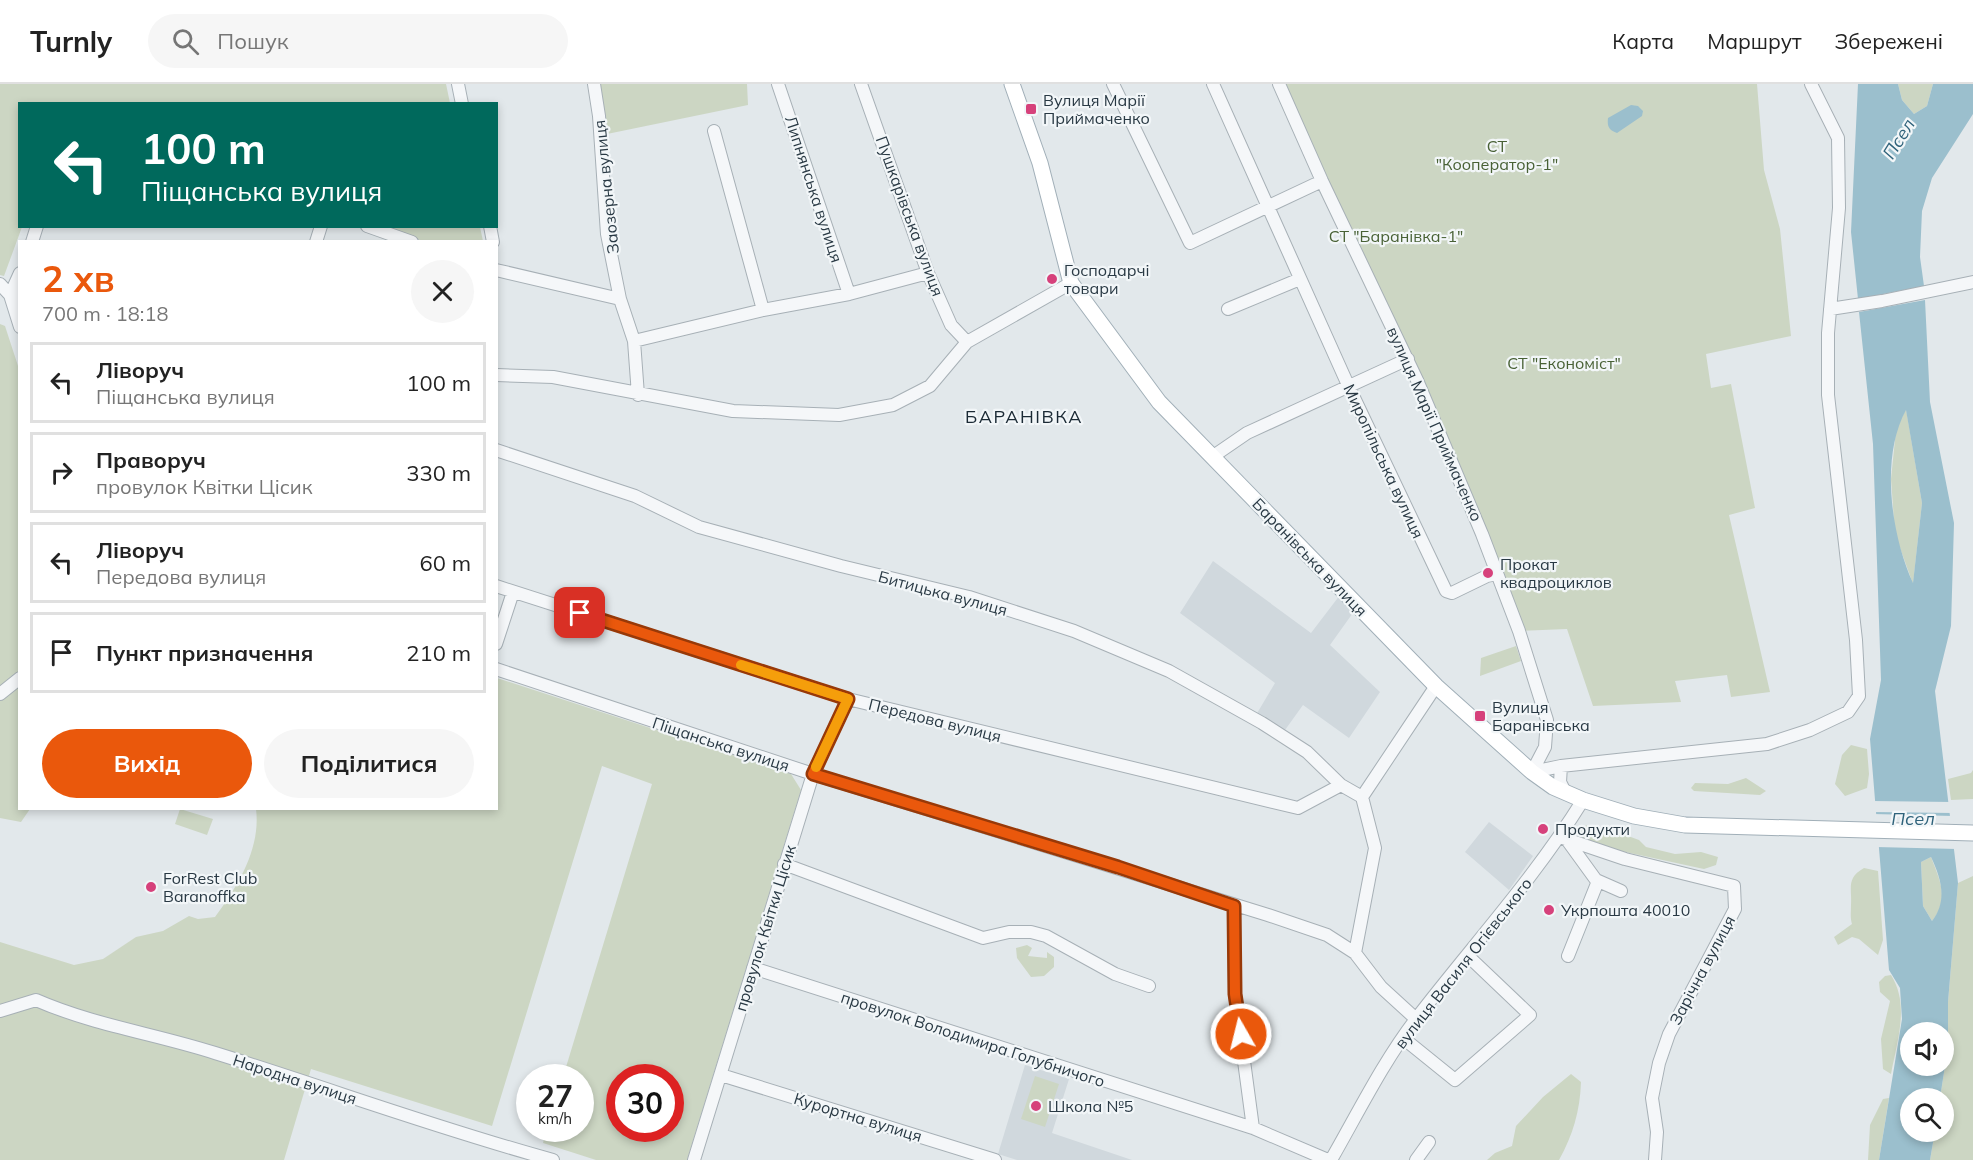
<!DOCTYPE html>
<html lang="uk">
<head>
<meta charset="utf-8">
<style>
	body { margin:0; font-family:Mulish,sans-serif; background:#f6f6f6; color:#222; height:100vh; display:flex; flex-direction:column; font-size:22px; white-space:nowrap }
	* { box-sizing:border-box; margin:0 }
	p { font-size:20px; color:#767676 }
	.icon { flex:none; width:33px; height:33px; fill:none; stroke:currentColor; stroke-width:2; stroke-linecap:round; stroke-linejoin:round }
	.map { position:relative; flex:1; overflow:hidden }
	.details { position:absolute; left:18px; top:156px; width:480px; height:570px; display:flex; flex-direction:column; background:#fff; border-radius:0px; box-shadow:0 3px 9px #0003 }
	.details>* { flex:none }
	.guide { position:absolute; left:18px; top:18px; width:480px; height:126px; border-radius:0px; box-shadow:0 3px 9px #0003; background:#00695c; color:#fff; overflow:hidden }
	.controls { position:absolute; left:1900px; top:938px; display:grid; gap:12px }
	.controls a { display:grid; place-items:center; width:54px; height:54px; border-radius:50%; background:#fff; box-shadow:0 3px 9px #0003; font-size:30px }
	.speed { position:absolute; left:516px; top:980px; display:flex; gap:12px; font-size:30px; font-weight:700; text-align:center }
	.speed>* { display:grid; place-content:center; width:78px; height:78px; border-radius:50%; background:#fff; box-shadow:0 3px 9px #0003; line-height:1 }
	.speed small { font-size:15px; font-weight:400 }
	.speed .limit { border:9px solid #d22; background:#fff; color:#111 }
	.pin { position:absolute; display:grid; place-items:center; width:51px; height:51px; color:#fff; margin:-26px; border-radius:12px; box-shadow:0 3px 9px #0006 }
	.me { position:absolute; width:66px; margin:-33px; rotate:352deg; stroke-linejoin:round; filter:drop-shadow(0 0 4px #0008) }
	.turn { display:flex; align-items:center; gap:21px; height:126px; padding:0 24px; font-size:27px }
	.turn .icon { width:78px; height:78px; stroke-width:2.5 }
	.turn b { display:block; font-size:42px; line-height:51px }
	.round { display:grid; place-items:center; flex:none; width:63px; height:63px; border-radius:32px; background:#f6f6f6 }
	.head { display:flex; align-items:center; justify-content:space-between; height:102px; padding:0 24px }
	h1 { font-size:36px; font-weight:700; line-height:45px; color:#ea580c }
	.button { display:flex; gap:12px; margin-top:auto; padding:12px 24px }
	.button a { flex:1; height:69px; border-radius:36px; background:#ea580c; color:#fff; font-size:24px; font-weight:700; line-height:69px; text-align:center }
	.button a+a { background:#f6f6f6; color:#222 }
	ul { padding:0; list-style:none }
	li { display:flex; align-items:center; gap:18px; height:81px; margin:0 12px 9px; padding:0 12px; border:3px solid #e0e0e0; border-radius:0px }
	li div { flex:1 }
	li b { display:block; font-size:22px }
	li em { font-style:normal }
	header { display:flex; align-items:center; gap:36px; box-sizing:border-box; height:84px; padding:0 30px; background:#fff; border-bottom:2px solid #e0e0e0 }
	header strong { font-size:28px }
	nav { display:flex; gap:33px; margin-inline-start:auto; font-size:21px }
	.search { width:420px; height:54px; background:#f6f6f6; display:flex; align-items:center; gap:15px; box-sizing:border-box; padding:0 21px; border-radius:33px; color:#767676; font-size:22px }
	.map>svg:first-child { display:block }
</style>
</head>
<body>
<header>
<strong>Turnly</strong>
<div class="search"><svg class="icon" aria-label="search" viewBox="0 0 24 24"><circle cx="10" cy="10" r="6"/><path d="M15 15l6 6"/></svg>Пошук</div>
<nav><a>Карта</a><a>Маршрут</a><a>Збережені</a></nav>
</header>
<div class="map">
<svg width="1973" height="1076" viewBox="0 0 1973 1076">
	<rect width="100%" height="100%" fill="#e2e8eb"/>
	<path fill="#d0d8dd" d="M1213,477L1311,549L1340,511L1355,526L1330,561L1380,608L1349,654L1303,621L1285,646L1256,631L1275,599L1180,529Z
		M1489,738L1533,772L1509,806L1465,768Z
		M1025,981L1069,995L1052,1049L1132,1076H1017L998,1070Z"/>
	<path fill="#ccd6c3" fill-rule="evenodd" d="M0,0H446L450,19L20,20V142L22,143L4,192L0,191Z
		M598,0H747L748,21L607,50Z
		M1279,0H1757L1764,86L1780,145L1791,252L1706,270L1711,304L1731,300L1755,424L1729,431L1770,608L1731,613L1727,591L1675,597L1681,618L1593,622L1567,545L1519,547L1497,490Z
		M1898,0H1933L1927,22L1914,30L1902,16Z
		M379,143H480L483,157H423Z
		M0,240L5,242L20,288V724L30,725L21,738L0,734Z
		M1906,325L1922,419L1913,500L1895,450L1891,395L1896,346Z
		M1516,562L1521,577L1480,592L1481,574Z
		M497,594L791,690L801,706L687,1076H596L543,1059L547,1044H580V993H563L652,700L602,682L492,1042L311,985L284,1076H0V858L74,881L103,875L136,853L163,847L189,832L198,835L215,833C238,802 261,764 256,725L496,724ZM620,993H670V1044H620Z
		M1851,661L1867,665L1869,690L1867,704L1845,712L1835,700L1842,671Z
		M1973,686V715L1951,716L1948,695L1971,689Z
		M1746,694L1766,707L1760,711L1694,707L1691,704L1695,699L1728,700Z
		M180,725L213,735L207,751L175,740Z
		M1587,741L1617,748L1639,756L1646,763L1675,770L1701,768L1718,773L1716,781L1704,785L1607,764L1575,753L1578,746Z
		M1931,773C1940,797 1950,815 1932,837L1923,822L1921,778Z
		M1864,784L1878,787L1883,856L1878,871L1859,855L1852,853L1838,861L1834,853L1852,840C1850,833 1851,829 1851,821C1852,804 1846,794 1864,784Z
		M1973,792V1076H1930L1935,1047H1944V1014H1940L1948,963V918L1958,799Z
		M1027,861L1032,864L1028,872L1047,874V868L1054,873V883L1044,892L1031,893L1017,874L1016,864Z
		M1891,891C1910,921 1897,957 1891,990L1883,985L1881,955L1890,917L1880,908L1879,898L1885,892Z
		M1571,990L1581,998C1580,1027 1573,1051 1559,1076H1487L1495,1069L1512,1062L1516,1042L1543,1013Z
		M1035,992L1059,1000L1045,1043L1021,1035Z
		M1889,1014L1879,1076H1868L1870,1041L1883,1015Z"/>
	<path fill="#9bbfcd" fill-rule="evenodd" d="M1858,0H1898L1902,16L1914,30L1927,22L1933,0H1973V30L1932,94L1922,127L1920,173L1924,202L1858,215L1851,148Z
		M1631,21L1638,22L1643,27L1642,32L1617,49C1609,46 1607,43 1608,34Z
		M1925,216L1930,318L1954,439L1951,542L1935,607L1958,799L1948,918V963L1940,1014H1911V1047H1935L1930,1076H1879L1902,935L1900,904L1889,886L1870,655L1881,596L1873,360L1859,228ZM1906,326L1922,419L1913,499C1891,451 1880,373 1906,326ZM1931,773C1941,794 1948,817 1932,837L1923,822L1921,778ZM1911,948H1944V981H1911Z"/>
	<path fill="#e2e8eb" d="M1872,717L1952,718L1953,729L1873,728Z
		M1873,730L1953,732L1957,765L1876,763Z"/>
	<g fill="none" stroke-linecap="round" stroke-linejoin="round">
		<g stroke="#a7b0b6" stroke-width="14">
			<path id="minor" d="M458,0L462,20
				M594,0L599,32L607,150L620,215L634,257L638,311
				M778,0L849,210
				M861,0L928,189L951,241L967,258
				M1113,0L1190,159L1322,97
				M1213,0L1348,301L1446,507L1452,509L1487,492L1497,490
				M1279,0L1322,97L1417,296L1482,450L1519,547L1547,636L1545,663L1532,688
				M714,47L763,226
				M367,142L412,158
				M490,142L493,158
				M32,158L37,142
				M316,158L321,142
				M496,186L620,215
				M20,189L10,211L20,243
				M0,200L10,211L20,213
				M1228,225L1300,195
				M1830,225L1882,217L1973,198
				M634,257L763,226L849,210L928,189
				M496,291L553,293L733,327L839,331L893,321L930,302L967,258L1071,199
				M496,366L635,412L699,443L841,482L969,513L1074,547L1169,587L1262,639L1307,668L1341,701L1362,713
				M1212,373L1247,349L1408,275
				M496,502L848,615L1298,724L1341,701
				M496,560L513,508
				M496,585L813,690L1268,831L1327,851L1355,869
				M0,610L20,594
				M1532,688L1561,682
				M1565,708L1560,698L1561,682L1767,660L1810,646L1848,628L1859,612L1856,556L1828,311V249L1839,124L1838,54L1811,0
				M1560,753L1625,775L1734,802L1735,825L1669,950L1659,979L1652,1014L1657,1048L1655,1076
				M1567,756L1596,796L1621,807
				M784,780L983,854L1009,848H1031L1046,852L1115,890L1149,902
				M1234,822L1235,910L1253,1044
				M1568,872L1598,797
				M753,884L1253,1044L1328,1076
				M0,927L36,916C93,941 156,950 215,969C328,1004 439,1045 553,1076
				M1416,935L1381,903L1355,869L1375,764L1362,713L1436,602
				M1403,954L1455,996L1530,931L1468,872
				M721,991L995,1076
				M694,1076L813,690L848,615
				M1331,1076C1358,1029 1383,978 1416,935C1472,862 1534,795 1583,716
				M1416,1076L1429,1058"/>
		</g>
		<g stroke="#a1afb8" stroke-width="17">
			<path id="major" d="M1012,0L1040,79L1071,199L1159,318L1436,602L1532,688L1553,703L1583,716L1634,732L1685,741L1973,749"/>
		</g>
		<use href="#minor" stroke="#f5f7f9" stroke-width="12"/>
		<use href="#major" stroke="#fff" stroke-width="15"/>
	</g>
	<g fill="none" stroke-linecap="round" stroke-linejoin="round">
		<g stroke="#983908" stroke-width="15">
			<path id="route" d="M580,529L848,615L813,690L1118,783L1234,822L1235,910L1241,950"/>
		</g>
		<use href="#route" stroke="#ea580c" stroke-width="10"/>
		<path stroke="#f59e0b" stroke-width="10" d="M741,581L848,615L816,683"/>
	</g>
	<g fill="#d6417b" stroke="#f2f6f8" stroke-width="2">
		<rect x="1025" y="19" width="12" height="12" rx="3"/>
		<circle cx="1052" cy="195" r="6"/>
		<circle cx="1488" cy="489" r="6"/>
		<rect x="1474" y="626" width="12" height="12" rx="3"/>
		<circle cx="1543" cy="745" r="6"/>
		<circle cx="151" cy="803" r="6"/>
		<circle cx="1549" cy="826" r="6"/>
		<circle cx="1036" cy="1022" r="6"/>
	</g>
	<g text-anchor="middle" stroke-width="4.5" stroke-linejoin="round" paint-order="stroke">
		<g font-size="16" fill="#293944" stroke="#f2f6f8" text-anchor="start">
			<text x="1043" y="22">Вулиця Марії<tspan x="1043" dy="18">Приймаченко</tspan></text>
			<text x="1064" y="192">Господарчі<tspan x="1064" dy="18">товари</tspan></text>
			<text x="1500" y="486">Прокат<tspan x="1500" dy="18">квадроциклов</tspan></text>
			<text x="1492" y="629">Вулиця<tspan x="1492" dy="18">Баранівська</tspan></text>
			<text x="1555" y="751">Продукти</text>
			<text x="163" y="800">ForRest Club<tspan x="163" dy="18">Baranoffka</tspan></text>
			<text x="1561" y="832">Укрпошта 40010</text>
			<text x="1048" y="1028">Школа №5</text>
		</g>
		<g font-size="16" fill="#486135" stroke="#f2f6f8">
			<text x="1497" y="68">СТ<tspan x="1497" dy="18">"Кооператор-1"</tspan></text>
			<text x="1396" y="158">СТ "Баранівка-1"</text>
			<text x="1564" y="285">СТ "Економіст"</text>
		</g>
		<g font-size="16" fill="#293944" stroke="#f2f6f8">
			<text transform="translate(606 103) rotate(-96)" y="6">Заозерна вулиця</text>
			<text transform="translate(814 105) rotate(72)" y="6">Липнянська вулиця</text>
			<text transform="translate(910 132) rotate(70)" y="6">Пушкарівська вулиця</text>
			<text transform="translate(1435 340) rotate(66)" y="6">вулиця Марії Приймаченко</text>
			<text transform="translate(1384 377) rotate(65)" y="6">Миропільська вулиця</text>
			<text transform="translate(1310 473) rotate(46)" y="6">Баранівська вулиця</text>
			<text transform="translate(943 509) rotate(15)" y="6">Битицька вулиця</text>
			<text transform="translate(935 636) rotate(14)" y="6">Передова вулиця</text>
			<text transform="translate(721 660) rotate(18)" y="6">Піщанська вулиця</text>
			<text transform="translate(765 844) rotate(-73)" y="6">провулок Квітки Цісик</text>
			<text transform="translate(1463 879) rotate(-52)" y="6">вулиця Василя Огієвського</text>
			<text transform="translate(1702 886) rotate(-62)" y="6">Зарічна вулиця</text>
			<text transform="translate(973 955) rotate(18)" y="6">провулок Володимира Голубничого</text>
			<text transform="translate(295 995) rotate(18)" y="6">Народна вулиця</text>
			<text transform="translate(858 1033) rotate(17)" y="6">Курортна вулиця</text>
		</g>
		<g font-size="18" font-style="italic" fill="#30637b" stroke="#f2f6f8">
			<text transform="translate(1899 55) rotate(-58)" y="6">Псел</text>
			<text x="1913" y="741">Псел</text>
		</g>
		<g font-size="18" letter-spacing="1.5" fill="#1b2a35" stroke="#f2f6f8">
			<text x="1024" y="339">БАРАНІВКА</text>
		</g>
	</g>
</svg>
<div class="controls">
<a><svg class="icon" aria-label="sound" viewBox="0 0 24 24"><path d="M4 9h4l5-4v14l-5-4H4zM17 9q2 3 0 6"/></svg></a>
<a><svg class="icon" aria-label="search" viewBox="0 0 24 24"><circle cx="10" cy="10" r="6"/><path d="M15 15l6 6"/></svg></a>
</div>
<div class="speed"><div>27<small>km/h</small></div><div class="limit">30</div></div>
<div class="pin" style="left:580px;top:529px;background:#d93025"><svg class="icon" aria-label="arrive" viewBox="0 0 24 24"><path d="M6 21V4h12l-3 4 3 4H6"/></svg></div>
<svg class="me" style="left:1241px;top:950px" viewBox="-20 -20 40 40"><circle r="17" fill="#ea580c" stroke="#fff" stroke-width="3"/><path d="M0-11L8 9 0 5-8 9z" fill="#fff"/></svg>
<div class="guide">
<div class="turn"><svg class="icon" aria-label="left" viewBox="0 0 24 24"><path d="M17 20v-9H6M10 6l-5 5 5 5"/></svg><div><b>100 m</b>Піщанська вулиця</div></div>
</div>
<section class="details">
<div class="head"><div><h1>2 хв</h1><p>700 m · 18:18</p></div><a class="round"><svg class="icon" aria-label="close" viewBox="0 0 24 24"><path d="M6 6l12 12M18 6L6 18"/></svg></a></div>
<ul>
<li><svg class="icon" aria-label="left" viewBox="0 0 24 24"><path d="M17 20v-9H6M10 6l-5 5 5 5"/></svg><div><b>Ліворуч</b><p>Піщанська вулиця</p></div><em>100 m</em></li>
<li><svg class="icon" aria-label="right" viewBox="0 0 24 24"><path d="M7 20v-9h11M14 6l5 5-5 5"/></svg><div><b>Праворуч</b><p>провулок Квітки Цісик</p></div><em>330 m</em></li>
<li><svg class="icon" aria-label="left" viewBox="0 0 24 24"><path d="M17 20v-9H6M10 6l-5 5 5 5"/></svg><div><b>Ліворуч</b><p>Передова вулиця</p></div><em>60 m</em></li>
<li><svg class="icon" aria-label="arrive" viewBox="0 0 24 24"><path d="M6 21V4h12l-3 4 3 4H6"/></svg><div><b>Пункт призначення</b></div><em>210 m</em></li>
</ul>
<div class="button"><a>Вихід</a><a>Поділитися</a></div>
</section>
</div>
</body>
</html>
